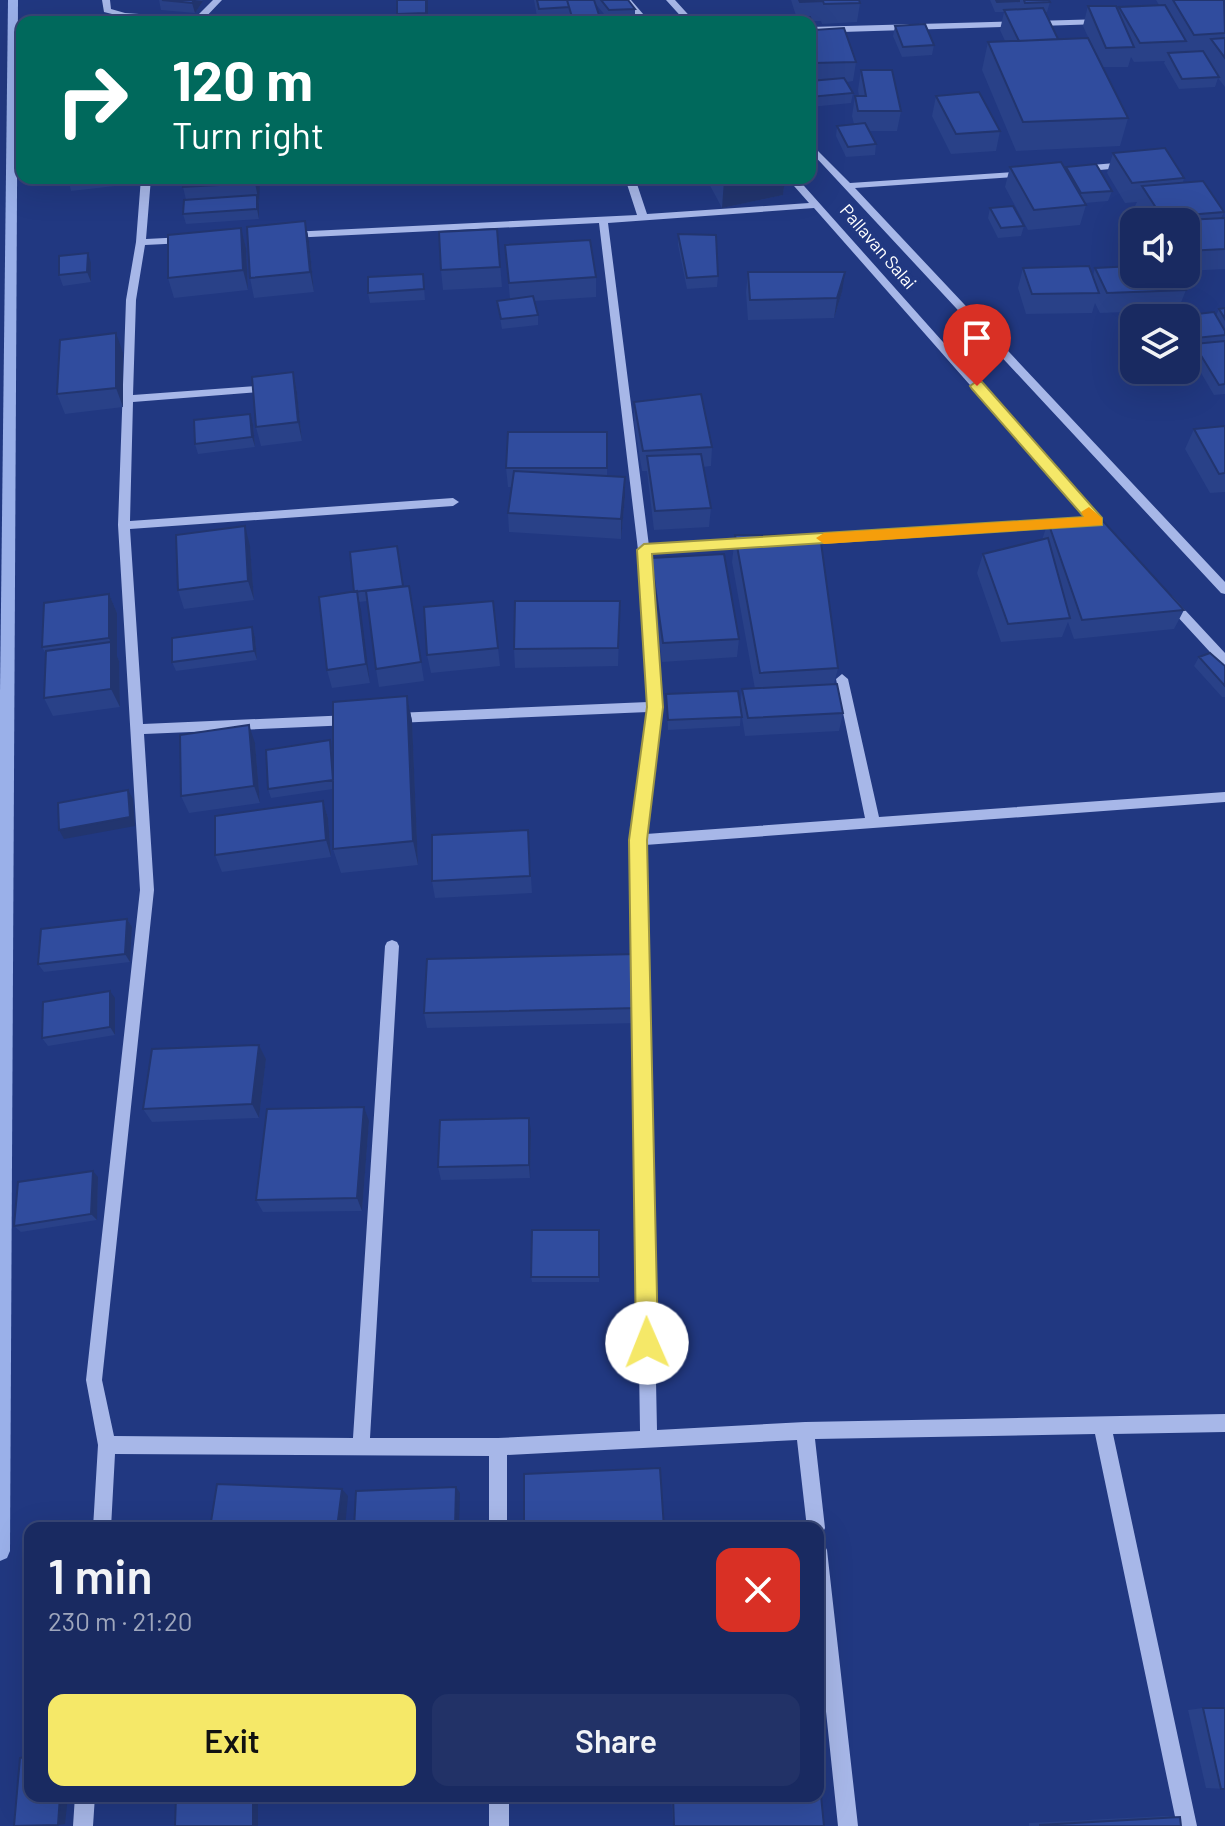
<!DOCTYPE html>
<html lang="en">
<head>
<meta charset="utf-8">
<style>
	body { margin:0; font-family:Barlow,sans-serif; background:#223267; color:#f1f3f6; height:100vh; display:flex; flex-direction:column; font-size:30px; white-space:nowrap }
	* { box-sizing:border-box; margin:0 }
	p { font-size:26px; color:#9fa7bd }
	.icon { flex:none; width:44px; height:44px; fill:none; stroke:currentColor; stroke-width:2; stroke-linecap:round; stroke-linejoin:round }
	.map { position:relative; flex:1; overflow:hidden }
	.details { position:absolute; left:24px; top:1522px; width:800px; height:280px; display:flex; flex-direction:column; background:#192a61; border-radius:16px; box-shadow:0 8px 32px #0002,0 0 0 2px #374676 }
	.details>* { flex:none }
	.guide { position:absolute; left:16px; top:16px; width:800px; height:168px; border-radius:16px; box-shadow:0 8px 32px #0002,0 0 0 2px #374676; background:#00695c; color:#fff; overflow:hidden }
	.controls { position:absolute; left:1120px; top:208px; display:grid; gap:16px }
	.controls a { display:grid; place-items:center; width:80px; height:80px; border-radius:16px; background:#192a61; box-shadow:0 8px 32px #0002,0 0 0 2px #374676; font-size:40px }
	.pin { position:absolute; display:grid; place-items:center; width:68px; height:68px; color:#fff; margin:-82px -34px; border-radius:50% 50% 50% 0; rotate:-45deg; box-shadow:0 0 8px #0007 }
	.pin .icon { rotate:45deg }
	.me { position:absolute; width:88px; margin:-44px; rotate:359deg; stroke-linejoin:round; filter:drop-shadow(0 0 6px #0008) }
	.turn { display:flex; align-items:center; gap:28px; height:168px; padding:0 24px; font-size:36px }
	.turn .icon { width:104px; height:104px; stroke-width:2.5 }
	.turn b { display:block; font-size:56px; line-height:68px }
	.round { display:grid; place-items:center; flex:none; width:84px; height:84px; border-radius:16px; background:#223267 }
	.headline { display:flex; align-items:center; justify-content:space-between; height:136px; padding:0 24px }
	h1 { font-size:48px; font-weight:600; line-height:60px }
	.cta { display:flex; gap:16px; margin-top:auto; padding:16px 24px }
	.cta a { flex:1; height:92px; border-radius:16px; background:#f5e868; color:#111; font-size:32px; font-weight:600; line-height:92px; text-align:center }
	.cta a+a { background:#223267; color:#f1f3f6 }
	.map>svg:first-child { display:block }
</style>
</head>
<body>
<div class="map">
<svg width="1225" height="1826" viewBox="0 0 1225 1826">
	<rect width="100%" height="100%" fill="#213881"/>
	<g fill="none" stroke-linecap="round" stroke-linejoin="round">
		<path fill="#9ab0e9" fill-rule="evenodd" d="M8,0H18L10,1551L7,1558L0,1561V692Z"/>
		<path fill="#a7b7e8" fill-rule="evenodd" d="M102,0H110L111,9L125,13L195,18L213,0H222L201,22L124,17L104,12Z
			M623,0H631L650,22H642Z
			M666,0H675L695,22H686Z
			M1104,19V23L1101,24L810,33V27Z
			M810,143L850,183L1030,171L1032,173L1027,176L855,188L1225,582V594L1221,593L810,151Z
			M1127,162L1130,163V167L1080,172L1075,169L1080,166Z
			M141,178H151L146,239L185,237L190,240L185,243L145,245L136,300L133,395L271,385L276,388L271,391L133,402L130,521L453,498L459,502L453,506L130,529L143,724L351,715L357,720L351,725L144,734L154,890L102,1380L114,1436L353,1438L385,946L387,942L392,940L397,942L399,946L370,1438H498L640,1431L631,840L648,712L396,723L390,718L396,713L648,702L638,550L599,223L290,238L285,235L290,232L637,215L625,178H635L647,214L809,203L787,178H797L1114,534L1108,538L1104,537L814,208L608,223L649,546L752,539L758,543L752,547L650,554L661,707L646,834L865,818L836,679L842,674L848,679L879,817L1225,792V802L645,845L657,1430L805,1422L1225,1414V1432L1113,1434L1197,1826H1177L1095,1434L815,1439L825,1528L822,1534L818,1536V1528H807L797,1440L507,1455V1528H489V1456L115,1454L111,1528H93L98,1445L86,1380L140,890L118,525L126,300L136,242Z
			M1063,519L1069,523L1063,527L804,544L798,540L804,536Z
			M1168,595L1172,596L1225,653V666L1221,664L1164,602L1162,599Z
			M818,1541L824,1544L827,1550L858,1826H838L818,1635Z
			M75,1796H95L93,1826H73Z
			M489,1796H509V1826H489Z"/>
	</g>
	<path fill="#294188" d="M159,0H202L203,1L195,13L161,10Z
		M428,0V22H398L397,14Z
		M534,0H628L635,9V19L609,20L594,2L599,15V22H571L569,17V22H538Z
		M791,0H859L860,3L857,22L822,24L821,21H811L814,30L856,62L853,81L847,82L853,93L851,103L810,107V22H798Z
		M990,0H1049L1050,2L1047,12H1044L1058,39H1089L1083,26L1088,6L1118,12L1119,7L1159,5L1156,0H1225V87L1218,78L1215,87L1179,89L1164,63L1165,61L1134,62L1131,57L1128,67H1103L1128,118L1120,146L1016,151L982,70L988,42L1005,41L1000,30L1004,12H995Z
		M895,26L934,45L932,55L902,57L893,36Z
		M861,70L901,111L897,131H869L876,144L875,155L846,157L836,136L837,126L854,124L852,116L855,96H859L858,90Z
		M936,96L1000,131L996,151L951,154L932,116Z
		M1113,153L1184,178L1183,182L1224,212L1221,218H1225V269L1186,271V222H1145L1135,206L1137,202L1125,203L1107,173Z
		M1010,167L1065,169L1066,167L1112,191L1108,201L1085,203L1086,205L1080,225L1028,230L1005,187Z
		M68,178H132V184L71,191Z
		M635,178H699L636,182Z
		M706,178H785L783,195L722,208Z
		M260,183L258,203L259,219L186,224L183,214L186,200L183,187Z
		M990,208L1024,226L1021,236L998,238L988,218Z
		M305,221L309,241L314,292L254,298L250,278Z
		M241,228L246,248L248,290L174,298L168,278Z
		M497,229L502,287L443,290L441,270Z
		M678,234L718,276L717,287L687,289L678,245Z
		M505,245L596,277V297L534,301L538,315V325L502,329L497,301L510,299Z
		M91,263V282L63,286L59,275Z
		M1023,268L1093,276L1095,268L1186,290L1178,310L1100,313L1095,303L1092,313L1026,314L1018,288Z
		M748,272L842,292L834,318L748,320L746,292Z
		M423,274L425,300L370,303L368,293Z
		M1225,308V394L1214,395L1190,354L1193,348L1186,349V318H1171L1172,317L1216,316L1219,309Z
		M123,353V407L65,414L57,394Z
		M293,372L297,392L302,441L261,446L256,427Z
		M634,402L712,447L711,466L703,467L711,508L709,527L654,530L647,471H642L634,422Z
		M250,414L253,424L255,447L198,454L195,444Z
		M1225,426V492L1210,493L1185,449L1194,429Z
		M607,432V476L625,497L621,539L509,532L508,513L512,487H508L506,468Z
		M1048,522L1184,610L1174,629L1074,639L1068,622L1062,637L1001,642L977,573L983,554L1042,540Z
		M735,535L838,668L834,684L843,713L839,731L745,736L741,711L740,726L668,730L666,694L740,707L742,689H755L732,562Z
		M250,546L254,600L184,609L178,590Z
		M651,558L739,639L737,657L662,662L651,577Z
		M409,586L424,681L379,687L376,669L367,601L359,602L370,683L332,688L327,670L319,597Z
		M109,594L117,613V656L119,661L120,707L53,716L44,698L46,654L42,647Z
		M493,601L500,666L431,673L427,655Z
		M620,601L618,666L515,668L514,649Z
		M252,627L255,637L257,660L176,671L172,662Z
		M1199,657L1225,666V697H1222L1194,666Z
		M407,696L412,721L418,865L341,873L333,849V789L271,798L268,789L332,749L333,759Z
		M255,743L260,803L189,813L181,796Z
		M323,801L328,818L331,857L222,872L215,855Z
		M528,830L532,893L435,898L432,881Z
		M127,919L132,927L130,962L44,972L38,964Z
		M115,998V1035L48,1046L42,1038Z
		M638,1008V1023L427,1028L424,1013Z
		M259,1045L266,1059L259,1118L152,1122L143,1109Z
		M369,1121L362,1211L263,1212L256,1200Z
		M531,1131L530,1178L441,1180L438,1167Z
		M98,1177L97,1220L21,1232L14,1226Z
		M599,1230V1282H532L531,1277Z
		M1203,1708L1225,1789L1206,1788L1188,1710Z
		M671,1796H818L824,1826H673Z
		M1165,1816L1180,1817L1181,1826H1029V1823Z"/>
	<path fill="#22356f" d="M194,0L203,1L195,13L192,3Z
		M426,0H428V22L426,13Z
		M255,178H259L260,183L259,203L255,183Z
		M732,178H785L783,195L722,208L724,180Z
		M257,195L259,205V219L257,209Z
		M305,221L309,241L314,292L310,272Z
		M241,228L246,248L248,290L243,270Z
		M88,253L91,263V282L87,272Z
		M845,272L842,292L834,318L837,298Z
		M116,333L123,353V407L116,388Z
		M293,372L297,392L302,441L298,422Z
		M250,414L253,424L255,447L252,437Z
		M625,477V497L621,539V519Z
		M245,526L250,546L254,600L248,581Z
		M357,591L361,610L370,683L366,664Z
		M109,594L117,613V656L119,661L120,707L111,689V644L109,638Z
		M252,627L255,637L257,660L254,651Z
		M407,696L412,721L418,865L413,841Z
		M249,725L255,743L260,803L254,786Z
		M128,790L133,799L135,826L64,839L59,830Z
		M323,801L328,818L331,857L326,840Z
		M127,919L132,927L130,962L125,954Z
		M110,991L115,998V1035L110,1027Z
		M259,1045L266,1059L259,1118L252,1104Z
		M364,1107L369,1121L362,1211L357,1198Z
		M529,1118L531,1131L530,1178L529,1165Z
		M93,1171L98,1177L97,1220L91,1214Z
		M456,1487L460,1493L459,1528H455Z
		M342,1489L348,1496L345,1528H337Z
		M60,1796H68L65,1824L58,1825Z
		M253,1796H258V1826H253Z"/>
	<path fill="#304c9e" stroke="#22356f" stroke-width="2" d="M162,0H194L192,3Z
		M397,0H426V13L397,14Z
		M537,0H567L569,7L539,9Z
		M567,0H594L599,15L572,17Z
		M601,0H628L635,9L609,10Z
		M799,0H859L860,3L824,4L823,1L800,2Z
		M996,0H1019V1L997,2Z
		M1024,0H1049L1050,2L1025,3Z
		M1173,0H1224L1225,33L1194,35Z
		M1165,5L1186,41L1140,43L1119,7Z
		M1088,6H1116L1134,47L1106,48Z
		M1043,8L1058,39L1019,41L1004,10Z
		M129,17L174,20L172,22H126Z
		M810,17L814,30L844,28L856,62L813,63L810,55V43H814L810,33V22H800L798,18Z
		M925,24L934,45L903,47L895,26Z
		M1088,38L1128,118L1023,122L988,42Z
		M1225,38V58L1211,39Z
		M1203,51L1219,77L1182,79L1168,53Z
		M861,70H892L901,111H858L855,96H866Z
		M844,78L853,93L810,97V81Z
		M979,92L1000,131L956,134L936,96Z
		M865,123L876,144L848,147L837,126Z
		M1165,148L1184,178L1132,183L1113,153Z
		M1061,162L1086,205L1034,210L1010,167Z
		M1096,164L1112,191L1081,193L1066,167Z
		M68,178H92L68,181Z
		M184,178H255V183L183,187Z
		M1203,181L1224,212L1162,217L1142,186Z
		M257,195V209L183,214L184,200Z
		M1013,206L1024,226L1001,228L990,208Z
		M1225,218V249L1186,251V222L1164,221Z
		M305,221L310,272L250,278L247,227Z
		M241,228L243,270L168,278V235Z
		M497,229L500,267L441,270L439,232Z
		M678,234L716,235L718,276L687,278Z
		M590,240L596,277L509,283L505,245Z
		M88,253L87,272L59,275V256Z
		M1089,266L1099,293L1032,294L1023,268Z
		M1134,266V274H1178L1186,290L1107,293L1095,268Z
		M748,272H845L837,298L750,300Z
		M423,274L424,289L368,293V277Z
		M533,296L538,315L501,319L497,301Z
		M1225,308V319L1219,309Z
		M1214,312L1225,331V335L1186,339V318H1172V317Z
		M116,333V388L57,394L60,340Z
		M1225,341V384L1219,385L1194,344Z
		M293,372L298,422L256,427L252,377Z
		M701,394L712,447L643,451L634,402Z
		M250,414L252,437L195,444L194,420Z
		M1225,426V473L1219,474L1194,429Z
		M508,432H607V468H506Z
		M701,454L711,508L655,511L647,456Z
		M514,471L625,477L621,519L508,513Z
		M1102,520L1184,610L1082,620L1048,522Z
		M245,526L248,581L178,590L176,535Z
		M735,535H820L838,668L760,673Z
		M1048,538L1070,618L1008,624L983,554Z
		M397,546L403,586L354,592L350,552Z
		M724,554L739,639L663,643L651,558Z
		M409,586L421,662L376,669L366,591Z
		M357,591L366,664L327,670L319,597Z
		M109,594V638L42,647L44,603Z
		M493,601L498,648L427,655L424,607Z
		M515,601H620L618,648L514,649Z
		M252,627L254,651L172,662V638Z
		M111,642V689L44,698L46,651Z
		M1210,653L1225,666V686L1199,657Z
		M837,684L843,713L748,718L742,689Z
		M738,691L742,717L668,720L666,694Z
		M407,696L413,841L333,849V702Z
		M249,725L254,786L181,796L180,735Z
		M330,740L333,780L268,789L266,750Z
		M128,790L130,817L59,830L58,803Z
		M323,801L326,840L215,855V816Z
		M528,830L530,876L432,881V835Z
		M127,919L125,954L38,964L41,929Z
		M636,954L638,1008L424,1013L427,959Z
		M110,991V1027L42,1038L43,1002Z
		M259,1045L252,1104L143,1109L152,1049Z
		M364,1107L357,1198L256,1200L267,1109Z
		M529,1118V1165L438,1167L440,1120Z
		M93,1171L91,1214L14,1226L18,1182Z
		M532,1230H599V1277H531Z
		M660,1468L664,1528H524V1474Z
		M217,1484L342,1489L337,1528H210Z
		M456,1487L455,1528H354L356,1491Z
		M30,1692V1704L25,1705V1693Z
		M1203,1708H1225V1789H1221Z
		M30,1756V1796H60L58,1825L14,1826L20,1758Z
		M818,1765L824,1826H674L673,1796H818Z
		M176,1796H253V1826H175Z
		M1180,1817L1181,1826H1040V1825Z"/>
	<path fill="#f5e868" stroke="#9f9744" stroke-width="2" d="M977,381L982,382L1102,518V525L652,554L663,707L647,840L658,1343L654,1351L647,1354L639,1351L636,1343L629,840L647,707L637,550L644,544L1084,517L972,389L970,386Z"/>
	<path fill="#f59e0b" d="M1089,507L1102,518V525L824,544L816,538L824,533L1084,517L1081,512Z"/>
	<g text-anchor="middle" stroke-width="8" stroke-linejoin="round" paint-order="stroke">
		<g font-size="18" fill="#fff" stroke="#213881">
			<text transform="translate(878 247) rotate(49)" y="6">Pallavan Salai</text>
		</g>
	</g>
</svg>
<div class="controls">
<a><svg class="icon" aria-label="sound" viewBox="0 0 24 24"><path d="M4 9h4l5-4v14l-5-4H4zM17 9q2 3 0 6"/></svg></a>
<a><svg class="icon" aria-label="layers" viewBox="0 0 24 24"><path d="M12 4l9 5-9 5-9-5zM3 14l9 5 9-5"/></svg></a>
</div>
<div class="pin" style="left:977px;top:386px;background:#d93025"><svg class="icon" aria-label="arrive" viewBox="0 0 24 24"><path d="M6 21V4h12l-3 4 3 4H6"/></svg></div>
<svg class="me" style="left:647px;top:1343px" viewBox="-20 -20 40 40"><circle r="19" fill="#fff"/><path d="M0-13L10 11 0 6-10 11z" fill="#f5e868"/></svg>
<div class="guide">
<div class="turn"><svg class="icon" aria-label="right" viewBox="0 0 24 24"><path d="M7 20v-9h11M14 6l5 5-5 5"/></svg><div><b>120 m</b>Turn right</div></div>
</div>
<section class="details">
<div class="headline"><div><h1>1 min</h1><p>230 m · 21:20</p></div><a class="round" style="background:#d93025;color:#fff"><svg class="icon" aria-label="close" viewBox="0 0 24 24"><path d="M6 6l12 12M18 6L6 18"/></svg></a></div>
<div class="cta"><a>Exit</a><a>Share</a></div>
</section>
</div>
</body>
</html>
